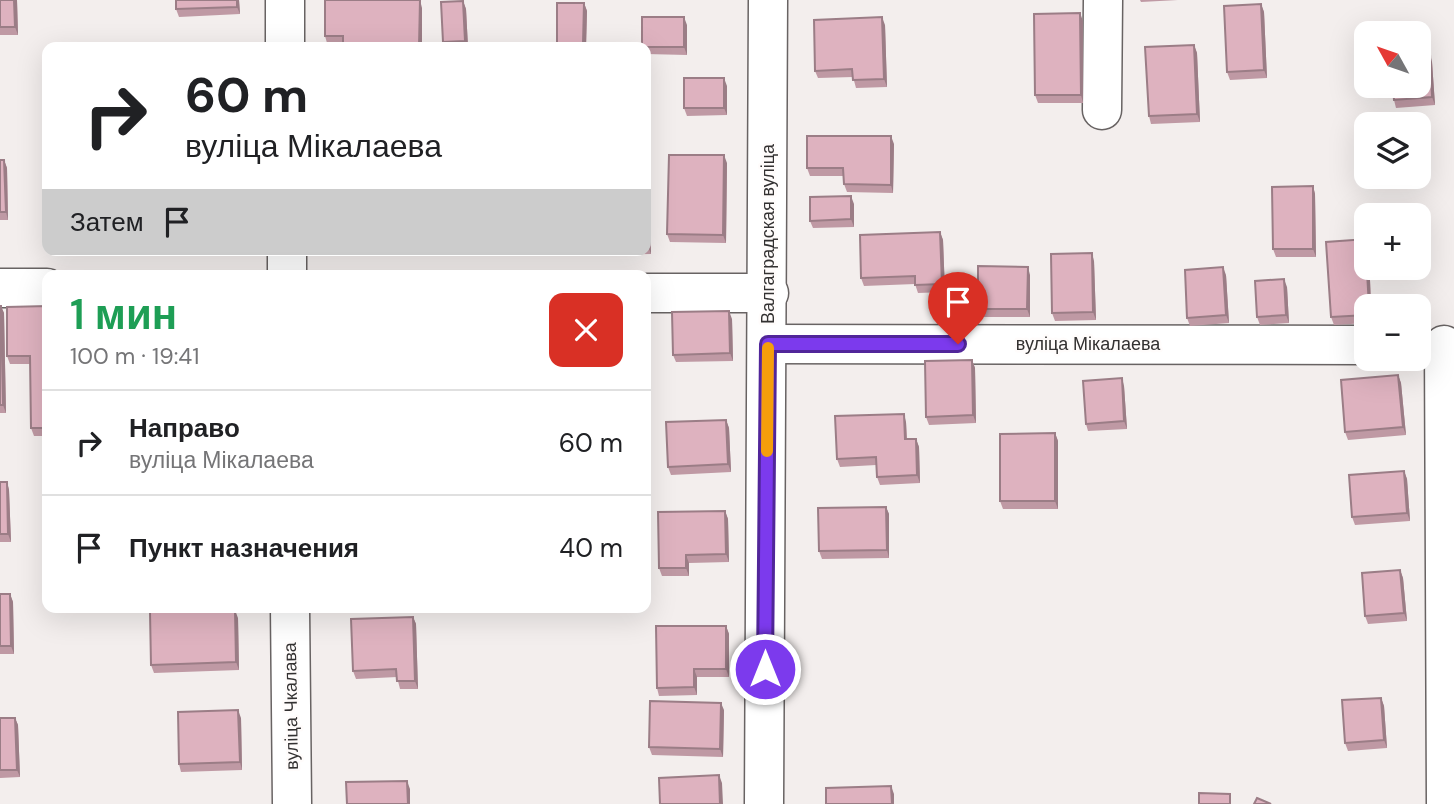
<!DOCTYPE html>
<html lang="ru">
<head>
<meta charset="utf-8">
<style>
	body { margin:0; font-family:"DM Sans",sans-serif; background:#f6f6f6; color:#202124; height:100vh; display:flex; flex-direction:column; font-size:26px; white-space:nowrap }
	* { box-sizing:border-box; margin:0 }
	p { font-size:23px; color:#757577 }
	.icon { flex:none; width:38px; height:38px; fill:none; stroke:currentColor; stroke-width:2; stroke-linecap:round; stroke-linejoin:round }
	.map { position:relative; flex:1; overflow:hidden }
	.panel { position:absolute; left:42px; top:270px; width:609px; height:343px; display:flex; flex-direction:column; background:#fff; border-radius:14px; box-shadow:0 7px 28px #0002 }
	.panel>* { flex:none }
	.hud { position:absolute; left:42px; top:42px; width:609px; height:214px; border-radius:14px; box-shadow:0 7px 28px #0002; background:#fff; color:#202124; overflow:hidden }
	.needle { width:46px; rotate:310deg }
	.controls { position:absolute; left:1354px; top:21px; display:grid; gap:14px }
	.controls a { display:grid; place-items:center; width:77px; height:77px; border-radius:14px; background:#fff; box-shadow:0 7px 28px #0002; font-size:35px }
	.pin { position:absolute; display:grid; place-items:center; width:60px; height:60px; color:#fff; margin:-72px -30px; border-radius:50% 50% 50% 0; rotate:-45deg; box-shadow:0 0 7px #0007 }
	.pin .icon { rotate:45deg }
	.me { position:absolute; width:77px; margin:-38px; rotate:0deg; stroke-linejoin:round; filter:drop-shadow(0 0 5px #0008) }
	.turn { display:flex; align-items:center; gap:24px; height:147px; padding:0 28px; font-size:32px }
	.turn .icon { width:91px; height:91px; stroke-width:2.5 }
	.turn b { display:block; font-size:49px; line-height:60px }
	.then { display:flex; align-items:center; height:66px; padding:0 28px; background:#0003; gap:14px; font-size:26px }
	.round { display:grid; place-items:center; flex:none; width:74px; height:74px; border-radius:14px; background:#f6f6f6 }
	.overview { display:flex; align-items:center; justify-content:space-between; height:119px; padding:0 28px }
	h1 { font-size:42px; font-weight:600; line-height:52px; color:#1e9e55 }
	ul { padding:0; list-style:none }
	li { display:flex; align-items:center; gap:21px; height:105px; padding:0 28px; border-top:2px solid #e0e0e0 }
	li div { flex:1 }
	li b { display:block; font-size:26px }
	li em { font-style:normal }
	.map>svg:first-child { display:block }
</style>
</head>
<body>
<div class="map">
<svg width="1454" height="804" viewBox="0 0 1454 804">
	<rect width="100%" height="100%" fill="#f3eeed"/>
	<g fill="none" stroke-linecap="round" stroke-linejoin="round">
		<g stroke="#686363" stroke-width="41">
			<path id="minor" d="M285,0V47
				M1102,110L1103,0
				M287,250V275
				M0,288H47
				M646,293H769
				M767,344L1367,345
				M1444,345L1446,804
				M290,607L292,804"/>
		</g>
		<g stroke="#686363" stroke-width="41">
			<path id="tertiary" d="M764,804L768,0"/>
		</g>
		<use href="#minor" stroke="#fff" stroke-width="38"/>
		<use href="#tertiary" stroke="#fff" stroke-width="38"/>
	</g>
	<path fill="#bf99a4" d="M0,0H17L18,35H0Z
		M239,0L240,14L179,17L176,9Z
		M1140,0H1178L1141,2Z
		M463,1L466,9L468,47H445L443,42Z
		M584,3L587,11L586,47H558L557,44Z
		M1261,4L1264,12L1267,78L1230,80L1227,72Z
		M422,8L343,44L327,43L325,36Z
		M1083,21V103H1038L1035,95Z
		M687,25V55L646,54V47H642Z
		M885,25L887,87L856,88L853,77L818,78L815,71Z
		M1194,45L1197,53L1200,122L1151,124L1149,116Z
		M1432,62L1435,105L1396,108L1394,100Z
		M727,86V115L687,116L684,108Z
		M894,144L893,193L847,192L844,184V176H810L807,168Z
		M0,160H4L7,168L8,220H0Z
		M727,163L726,243L670,242L667,234Z
		M1313,186L1315,194L1316,257H1276L1273,249Z
		M854,204V227L813,228L810,221Z
		M646,216H647L650,224L651,254L599,255L597,250H646Z
		M940,232L943,240L945,292L918,293L915,284L864,286L861,278Z
		M1326,242L1381,268L1382,280H1370L1371,306H1367V323L1334,325L1331,317Z
		M1094,261L1096,320L1055,321L1052,313Z
		M1030,275V317H981L978,309Z
		M1226,275L1229,323L1190,326L1187,318Z
		M1287,287L1289,323L1260,325L1257,317Z
		M0,306L4,313L6,413H0Z
		M47,306V436H34L31,428L30,364H10L7,356Z
		M732,319L733,361L676,362L673,355Z
		M972,360L975,368L976,423L929,425L926,417Z
		M1398,375L1401,383L1406,435L1348,440L1345,432Z
		M1124,386L1127,429L1088,431L1086,424Z
		M726,420L729,428L731,472L671,475L668,467Z
		M906,422L907,439H916L919,447L920,483L880,485L877,477L876,465L840,467L837,459Z
		M1055,433L1058,441V509H1003L1000,501Z
		M1404,471L1407,479L1410,521L1355,525L1352,517Z
		M0,482H7L9,490L11,542H0Z
		M886,507L889,514V558L822,559L819,551Z
		M725,511L728,519L729,562L689,563V576H662L659,568Z
		M1400,570L1403,578L1407,621L1368,624L1365,616Z
		M0,594H10L13,602L14,654H0Z
		M413,617L416,624L418,689H400L397,677L356,679L353,671Z
		M238,618L239,670L154,673L151,665Z
		M726,626L729,634V677H697V695L659,696L657,688Z
		M1381,698L1384,706L1387,748L1348,751L1345,743Z
		M724,710L723,757L652,755L649,747Z
		M0,718H15L18,725L20,777L0,778Z
		M241,718L242,770L181,772L179,764Z"/>
	<path fill="#9b7d86" d="M14,0H17L18,35L15,27Z
		M237,0H239L240,14L237,7Z
		M420,0L422,8V47H419Z
		M463,1L466,9L468,47L465,41Z
		M584,3L587,11L586,47H584L583,44Z
		M1261,4L1264,12L1267,78L1264,70Z
		M1080,13L1083,21V103L1081,95Z
		M684,17L687,25V55L684,47Z
		M882,17L885,25L887,87L884,79Z
		M1194,45L1197,53L1200,122L1197,114Z
		M1430,54L1432,62L1435,105L1432,97Z
		M724,78L727,86V115L724,108Z
		M891,136L894,144L893,193L891,185Z
		M724,155L727,163L726,243L723,235Z
		M4,160L7,168L8,220L6,212Z
		M1313,186L1315,194L1316,257L1313,249Z
		M851,196L854,204V227L851,219Z
		M647,216L650,224L651,254L648,246Z
		M940,232L943,240L945,292L942,284Z
		M1092,253L1094,261L1096,320L1093,312Z
		M1028,267L1030,275V317L1027,309Z
		M1223,267L1226,275L1229,323L1226,315Z
		M1379,268H1381L1382,280L1379,272Z
		M1367,272L1370,280L1371,306H1369Z
		M1284,279L1287,287L1289,323L1286,315Z
		M1,306L4,313L6,413L3,405Z
		M729,311L732,319L733,361L730,353Z
		M972,360L975,368L976,423L973,415Z
		M1398,375L1401,383L1406,435L1403,427Z
		M1122,378L1124,386L1127,429L1124,421Z
		M904,414L906,422L907,447L905,439Z
		M726,420L729,428L731,472L728,464Z
		M1055,433L1058,441V509L1055,501Z
		M916,439L919,447L920,483L917,475Z
		M1404,471L1407,479L1410,521L1407,513Z
		M7,482L9,490L11,542L8,534Z
		M886,507L889,514V558L887,550Z
		M725,511L728,519L729,562L726,554Z
		M686,555L689,563V576L686,568Z
		M1400,570L1403,578L1407,621L1404,613Z
		M10,594L13,602L14,654L11,646Z
		M235,610L238,618L239,670L236,662Z
		M413,617L416,624L418,689L415,681Z
		M726,626L729,634V677L726,669Z
		M694,669L697,677V695L694,687Z
		M1381,698L1384,706L1387,748L1384,740Z
		M721,703L724,710L723,757L720,749Z
		M238,710L241,718L242,770L240,762Z
		M15,718L18,725L20,777L17,770Z
		M719,775L722,783L723,804H720Z
		M407,781L410,789V804H408Z
		M891,786L894,794V804H892Z"/>
	<path fill="#deb2bf" stroke="#9b7d86" stroke-width="2" d="M0,0H14L15,27H0Z
		M176,0H237V7L176,9Z
		M325,0H420L419,47H343V36H325Z
		M463,1L465,41L443,42L441,2Z
		M557,3H584L583,44H557Z
		M1261,4L1264,70L1227,72L1224,6Z
		M1080,13L1081,95H1035L1034,14Z
		M642,17H684V47H642Z
		M882,17L884,79L853,80L852,69L815,71L814,20Z
		M1194,45L1197,114L1149,116L1145,47Z
		M1430,54L1432,97L1394,100L1393,86H1419V55Z
		M684,78H724V108H684Z
		M807,136H891V185L844,184L843,168H807Z
		M669,155H724L723,235L667,234Z
		M0,160H4L6,212H0Z
		M1313,186V249H1273L1272,187Z
		M851,196V219L810,221V197Z
		M646,216H647L648,246H646Z
		M940,232L942,284L915,285V276L861,278L860,235Z
		M1367,239V268H1379V272H1367L1369,306H1367V315L1331,317L1326,242Z
		M1092,253L1093,312L1052,313L1051,254Z
		M978,266L1028,267L1027,309H978Z
		M1223,267L1226,315L1187,318L1185,270Z
		M1284,279L1286,315L1257,317L1255,281Z
		M0,306H1L3,405H0Z
		M47,306V428H31L30,356H7V307Z
		M729,311L730,353L673,355L672,312Z
		M972,360L973,415L926,417L925,361Z
		M1398,375L1403,427L1345,432L1341,380Z
		M1122,378L1124,421L1086,424L1083,381Z
		M904,414L905,439H916L917,475L877,477L876,457L837,459L835,416Z
		M726,420L728,464L668,467L666,422Z
		M1055,433V501H1000V434Z
		M1404,471L1407,513L1352,517L1349,475Z
		M0,482H7L8,534H0Z
		M886,507L887,550L819,551L818,508Z
		M725,511L726,554L686,555V568H659L658,512Z
		M1400,570L1404,613L1365,616L1362,573Z
		M0,594H10L11,646H0Z
		M235,610L236,662L151,665L150,612Z
		M413,617L415,681H397L396,669L353,671L351,619Z
		M656,626H726V669H694V687L657,688Z
		M1381,698L1384,740L1345,743L1342,700Z
		M650,701L721,703L720,749L649,747Z
		M238,710L240,762L179,764L178,712Z
		M0,718H15L17,770H0Z
		M719,775L720,804H660L659,778Z
		M407,781L408,804H347L346,782Z
		M891,786L892,804H826V788Z
		M1199,793L1230,794V804H1199Z
		M1257,798L1271,804H1254Z"/>
	<g fill="none" stroke-linecap="round" stroke-linejoin="round">
		<g stroke="#51269a" stroke-width="18">
			<path id="route" d="M765,669L768,344H958"/>
		</g>
		<use href="#route" stroke="#7c3aed" stroke-width="12"/>
		<path stroke="#f59e0b" stroke-width="12" d="M767,451L768,348"/>
	</g>
	<g text-anchor="middle" stroke-width="5" stroke-linejoin="round" paint-order="stroke">
		<g font-size="18" fill="#333131" stroke="#fffcfb">
			<text transform="translate(768 234) rotate(-90)" y="6">Валгаградская вуліца</text>
			<text x="1088" y="350">вуліца Мікалаева</text>
			<text transform="translate(291 706) rotate(-91)" y="6">вуліца Чкалава</text>
		</g>
	</g>
</svg>
<div class="controls">
<a><svg class="needle" viewBox="-14 -14 28 28"><path d="M0-13l5 13h-10z" fill="#e53935"/><path d="M0 13l5-13h-10z" fill="#757577"/></svg></a>
<a><svg class="icon" aria-label="layers" viewBox="0 0 24 24"><path d="M12 4l9 5-9 5-9-5zM3 14l9 5 9-5"/></svg></a>
<a>+</a>
<a>−</a>
</div>
<div class="pin" style="left:958px;top:344px;background:#d93025"><svg class="icon" aria-label="arrive" viewBox="0 0 24 24"><path d="M6 21V4h12l-3 4 3 4H6"/></svg></div>
<svg class="me" style="left:765px;top:669px" viewBox="-20 -20 40 40"><circle r="17" fill="#7c3aed" stroke="#fff" stroke-width="3"/><path d="M0-11L8 9 0 5-8 9z" fill="#fff"/></svg>
<div class="hud">
<div class="turn"><svg class="icon" aria-label="right" viewBox="0 0 24 24"><path d="M7 20v-9h11M14 6l5 5-5 5"/></svg><div><b>60 m</b>вуліца Мікалаева</div></div>
<div class="then">Затем<svg class="icon" aria-label="arrive" viewBox="0 0 24 24"><path d="M6 21V4h12l-3 4 3 4H6"/></svg></div>
</div>
<section class="panel">
<div class="overview"><div><h1>1 мин</h1><p>100 m · 19:41</p></div><a class="round" style="background:#d93025;color:#fff"><svg class="icon" aria-label="close" viewBox="0 0 24 24"><path d="M6 6l12 12M18 6L6 18"/></svg></a></div>
<ul>
<li><svg class="icon" aria-label="right" viewBox="0 0 24 24"><path d="M7 20v-9h11M14 6l5 5-5 5"/></svg><div><b>Направо</b><p>вуліца Мікалаева</p></div><em>60 m</em></li>
<li><svg class="icon" aria-label="arrive" viewBox="0 0 24 24"><path d="M6 21V4h12l-3 4 3 4H6"/></svg><div><b>Пункт назначения</b></div><em>40 m</em></li>
</ul>
</section>
</div>
</body>
</html>
